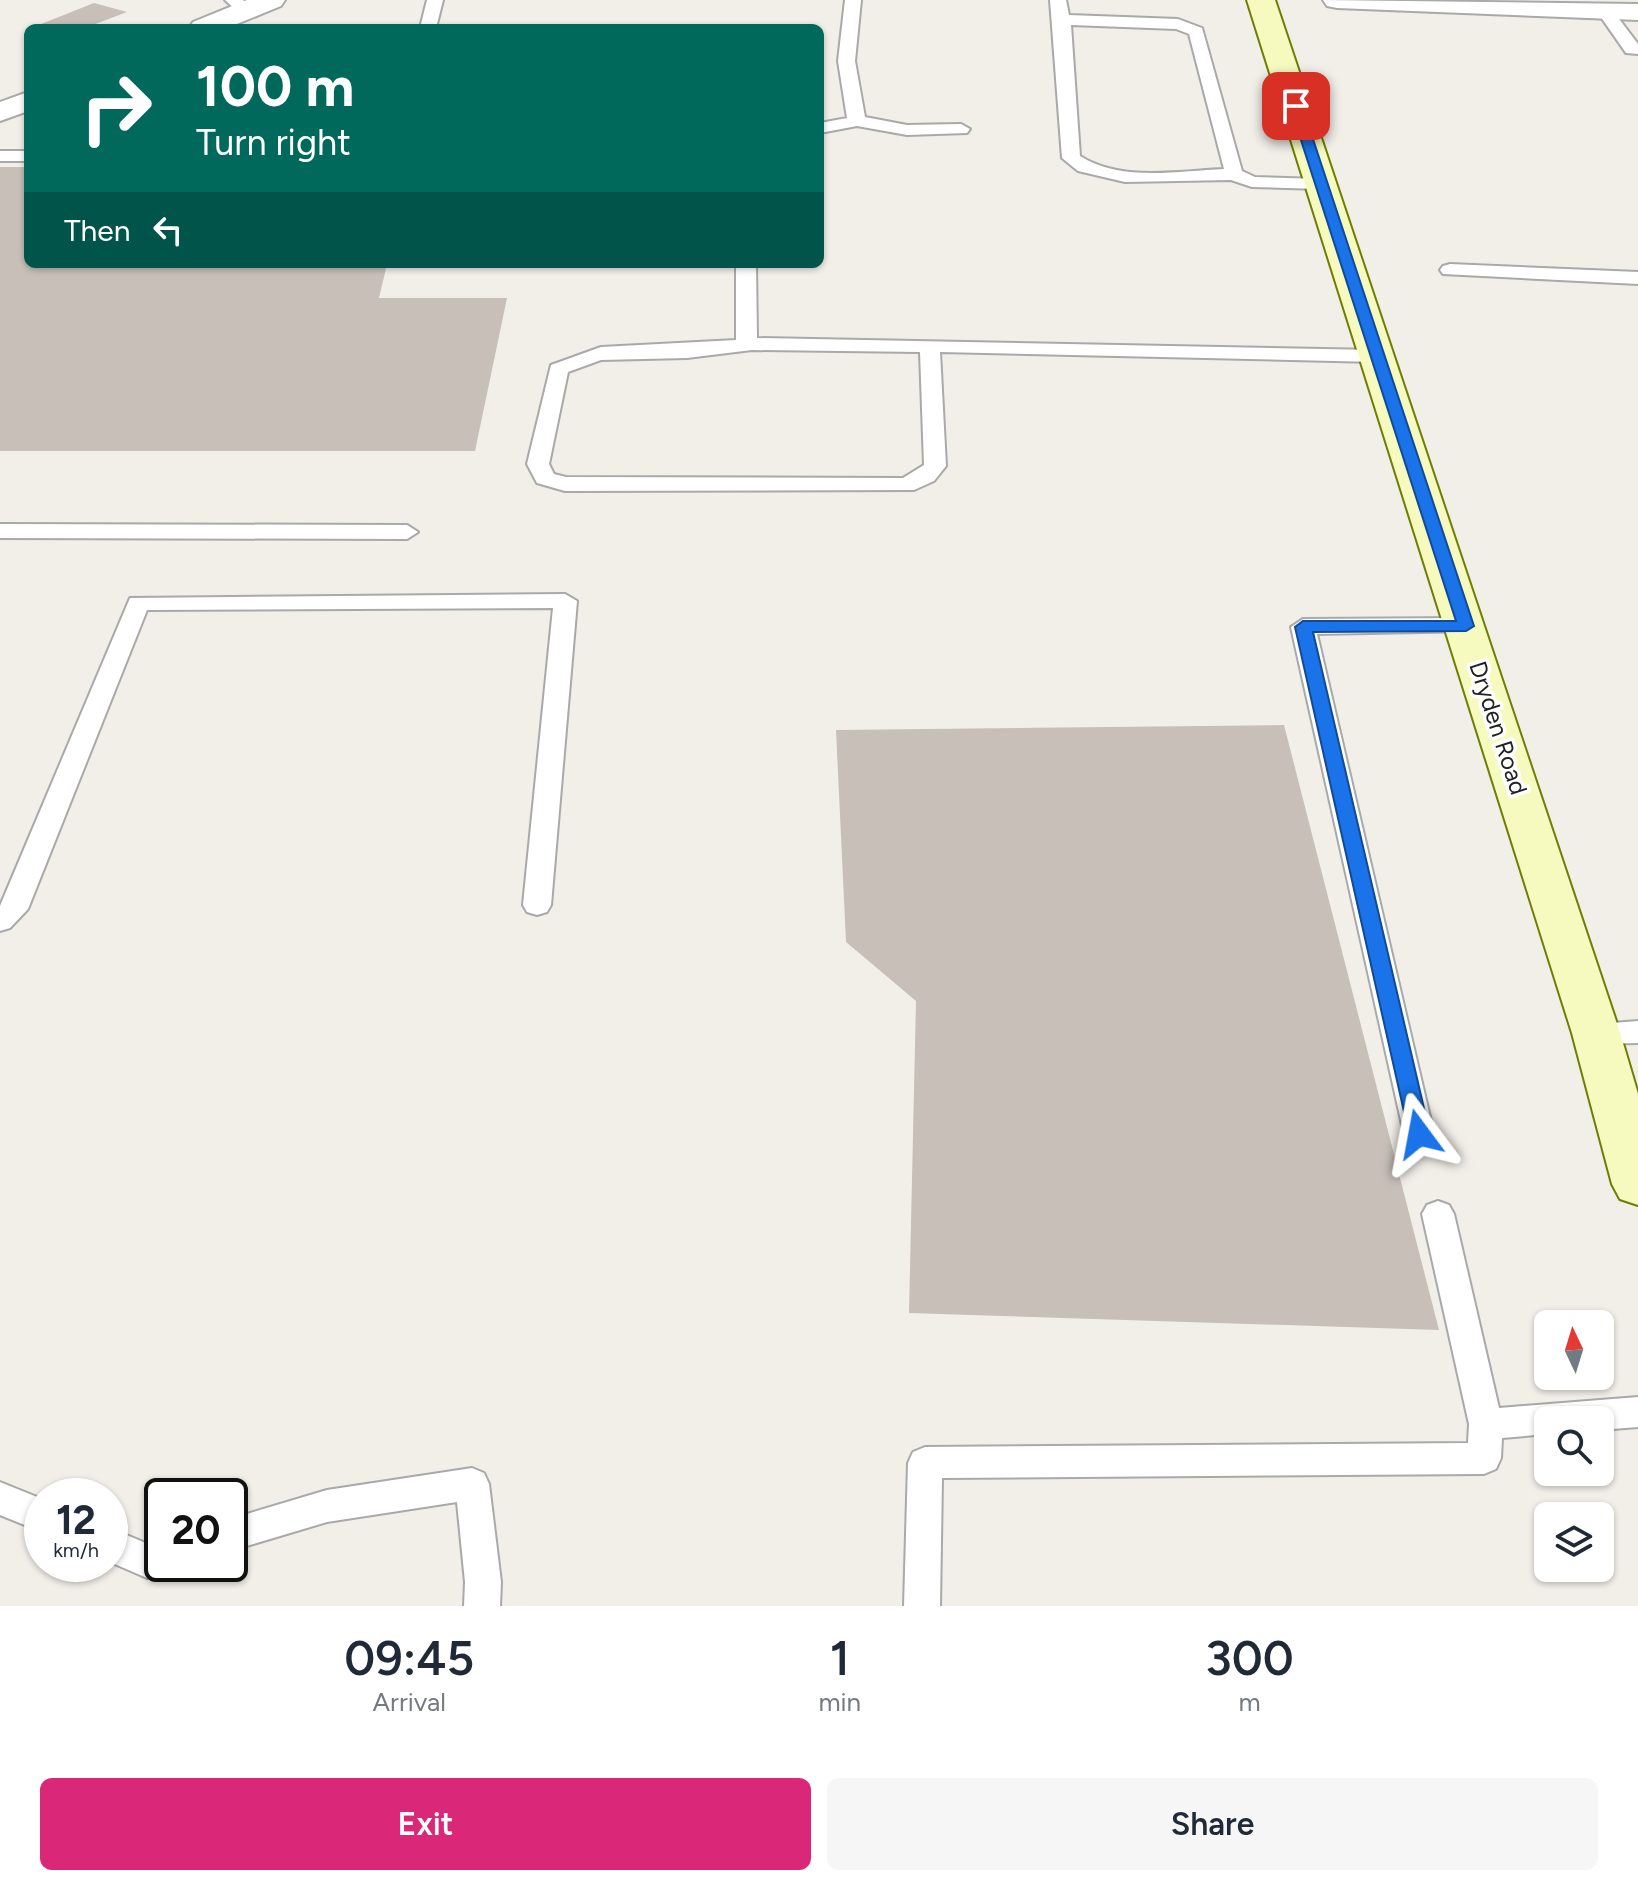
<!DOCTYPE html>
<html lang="en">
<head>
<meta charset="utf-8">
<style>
	body { margin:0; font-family:Figtree,sans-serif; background:#f6f6f7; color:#1f2937; height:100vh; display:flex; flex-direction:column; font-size:30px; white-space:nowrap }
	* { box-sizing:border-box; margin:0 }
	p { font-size:26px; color:#747a83 }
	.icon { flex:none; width:44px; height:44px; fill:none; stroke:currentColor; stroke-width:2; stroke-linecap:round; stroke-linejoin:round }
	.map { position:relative; height:1606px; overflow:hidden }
	.drawer { display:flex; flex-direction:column; background:#fff; flex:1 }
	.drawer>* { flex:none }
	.guide { position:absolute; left:24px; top:24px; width:800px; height:244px; border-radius:12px; box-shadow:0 2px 6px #0004; background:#00695c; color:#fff; overflow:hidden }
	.needle { width:52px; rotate:356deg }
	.tools { position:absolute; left:1534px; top:1310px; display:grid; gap:16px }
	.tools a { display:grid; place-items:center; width:80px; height:80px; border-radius:12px; background:#fff; box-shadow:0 2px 6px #0004; font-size:40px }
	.speed { position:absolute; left:24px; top:1478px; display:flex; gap:16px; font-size:40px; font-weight:700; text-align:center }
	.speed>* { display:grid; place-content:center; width:104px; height:104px; border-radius:50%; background:#fff; box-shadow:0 2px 6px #0004; line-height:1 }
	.speed small { font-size:20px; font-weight:400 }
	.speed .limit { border:4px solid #111; border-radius:12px; background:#fff; color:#111 }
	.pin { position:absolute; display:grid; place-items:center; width:68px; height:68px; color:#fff; margin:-34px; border-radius:16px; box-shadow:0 4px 12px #0006 }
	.me { position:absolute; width:88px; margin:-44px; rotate:347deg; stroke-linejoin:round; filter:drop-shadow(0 0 6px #0008) }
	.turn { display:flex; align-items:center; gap:28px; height:168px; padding:0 40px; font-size:36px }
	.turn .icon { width:104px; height:104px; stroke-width:2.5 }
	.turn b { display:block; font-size:56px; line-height:68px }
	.then { display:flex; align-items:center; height:76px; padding:0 40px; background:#0003; gap:16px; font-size:30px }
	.eta { display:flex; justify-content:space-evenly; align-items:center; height:136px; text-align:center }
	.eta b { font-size:48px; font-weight:600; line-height:56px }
	.primary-button { display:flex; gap:16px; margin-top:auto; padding:16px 40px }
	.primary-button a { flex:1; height:92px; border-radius:12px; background:#db2777; color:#fff; font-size:32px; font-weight:600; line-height:92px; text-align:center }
	.primary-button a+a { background:#f6f6f7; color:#1f2937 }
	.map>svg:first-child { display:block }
</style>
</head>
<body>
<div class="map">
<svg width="1638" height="1606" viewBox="0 0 1638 1606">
	<rect width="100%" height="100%" fill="#f2efe9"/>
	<path fill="#c7bfb8" d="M94,3L127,12L85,28H50L41,24Z
		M0,167H28V264H387L379,298H507L475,451H0Z
		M1284,725L1439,1330L909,1313L916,1001L846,942L836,730Z"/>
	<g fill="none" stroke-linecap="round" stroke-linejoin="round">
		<g stroke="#a9a9a9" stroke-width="4">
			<path id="service" d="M225,0H243L253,10L239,13Z
				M427,0H443L436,28H420Z
				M845,0H861L855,61L865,117L907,125L961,124L970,129L967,133L907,135L857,126L820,133V123L847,118L838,61Z
				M1050,0H1066L1069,15L1178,19L1202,28L1242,171L1255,177L1320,179L1329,184L1320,189L1252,187L1231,180L1125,182L1078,171L1062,158ZM1071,25L1176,29L1189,34L1224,169C1178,171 1120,182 1080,156Z
				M1604,5L1610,7L1638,44V54L1626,53L1596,10Z
				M0,151H28V161H0Z
				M736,264H756L757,338L1376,350L1386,356L1376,362L940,352L946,466L934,481L914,490L565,491L537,483L527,464L551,365L601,347L736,340ZM752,350L920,352L924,465L903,478L566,477L554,474L549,464L568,372L601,360L687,358Z
				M1450,264L1638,272V284L1443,274L1440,270L1443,266Z
				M0,524L407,525L418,532L407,539L0,538Z
				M565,594L577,601L551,905L547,912L537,915L527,912L523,905L553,608L147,610L28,909L10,928L0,931V906L130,598Z
				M1466,618L1478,626L1474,631L1317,634L1434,1134L1430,1143L1419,1146L1408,1143L1404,1134L1291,627L1303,619Z
				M1638,1021V1043L1596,1044L1586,1041L1582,1033L1586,1025Z
				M1438,1201L1449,1205L1454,1214L1499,1408L1638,1397V1427L1600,1430V1420H1548V1434L1502,1438L1501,1458L1496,1469L1484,1474L942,1478L940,1606H904L908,1463L913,1452L925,1447L1468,1443L1469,1424L1422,1214L1427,1205Z
				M472,1468L484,1473L489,1484L501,1582L500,1606H464L465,1582L457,1502L327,1522L230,1551V1519L327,1490Z
				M0,1482L42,1499V1532L0,1515Z
				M110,1528L148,1544L162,1539V1564H176L175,1568L147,1578L110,1562Z"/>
		</g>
		<g stroke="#a9a9a9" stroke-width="4">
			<path id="tertiary" d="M247,0H285L281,6L227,28H189L193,22Z
				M1323,0L1638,4V20L1337,8L1327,6Z
				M28,92V111L0,121V102Z"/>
		</g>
		<g stroke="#707d05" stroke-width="4">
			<path id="secondary" d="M1247,0H1275L1620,1033L1638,1094V1205L1620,1199L1612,1184L1572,1033Z"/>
		</g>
		<use href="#service" fill="#fff" fill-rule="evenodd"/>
		<use href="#tertiary" fill="#fff" fill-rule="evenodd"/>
		<use href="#secondary" fill="#f7fabf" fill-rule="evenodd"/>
	</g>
	<path fill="#1a73e8" stroke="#114b97" stroke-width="2" d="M1296,103L1302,106L1474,626L1466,631L1313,632L1430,1134L1419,1142L1409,1134L1295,627L1303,621H1456L1290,106Z"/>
	<g text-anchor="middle" stroke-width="7" stroke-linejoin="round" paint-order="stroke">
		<g font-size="24" fill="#222" stroke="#fff">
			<text transform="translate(1498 728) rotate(72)" y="8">Dryden Road</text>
		</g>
	</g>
</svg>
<div class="tools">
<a><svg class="needle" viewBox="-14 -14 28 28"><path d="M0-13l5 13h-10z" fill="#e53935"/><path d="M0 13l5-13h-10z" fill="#747a83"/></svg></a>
<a><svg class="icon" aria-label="search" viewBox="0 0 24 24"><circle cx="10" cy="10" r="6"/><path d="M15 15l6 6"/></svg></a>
<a><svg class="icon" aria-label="layers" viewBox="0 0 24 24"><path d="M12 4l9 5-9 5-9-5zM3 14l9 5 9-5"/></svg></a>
</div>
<div class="speed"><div>12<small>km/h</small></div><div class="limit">20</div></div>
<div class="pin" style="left:1296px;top:106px;background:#d93025"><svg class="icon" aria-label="arrive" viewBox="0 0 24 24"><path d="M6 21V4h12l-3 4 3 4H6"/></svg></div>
<svg class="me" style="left:1419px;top:1134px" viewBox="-20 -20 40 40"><path d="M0-17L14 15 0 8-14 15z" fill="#1a73e8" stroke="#fff" stroke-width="4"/></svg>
<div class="guide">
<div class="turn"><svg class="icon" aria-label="right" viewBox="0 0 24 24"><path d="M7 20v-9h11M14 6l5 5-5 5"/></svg><div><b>100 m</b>Turn right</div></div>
<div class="then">Then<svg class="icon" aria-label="left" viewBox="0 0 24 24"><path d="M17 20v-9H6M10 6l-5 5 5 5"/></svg></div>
</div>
</div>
<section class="drawer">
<div class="eta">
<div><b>09:45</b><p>Arrival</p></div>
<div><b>1</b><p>min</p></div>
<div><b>300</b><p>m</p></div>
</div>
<div class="primary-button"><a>Exit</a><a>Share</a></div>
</section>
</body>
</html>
